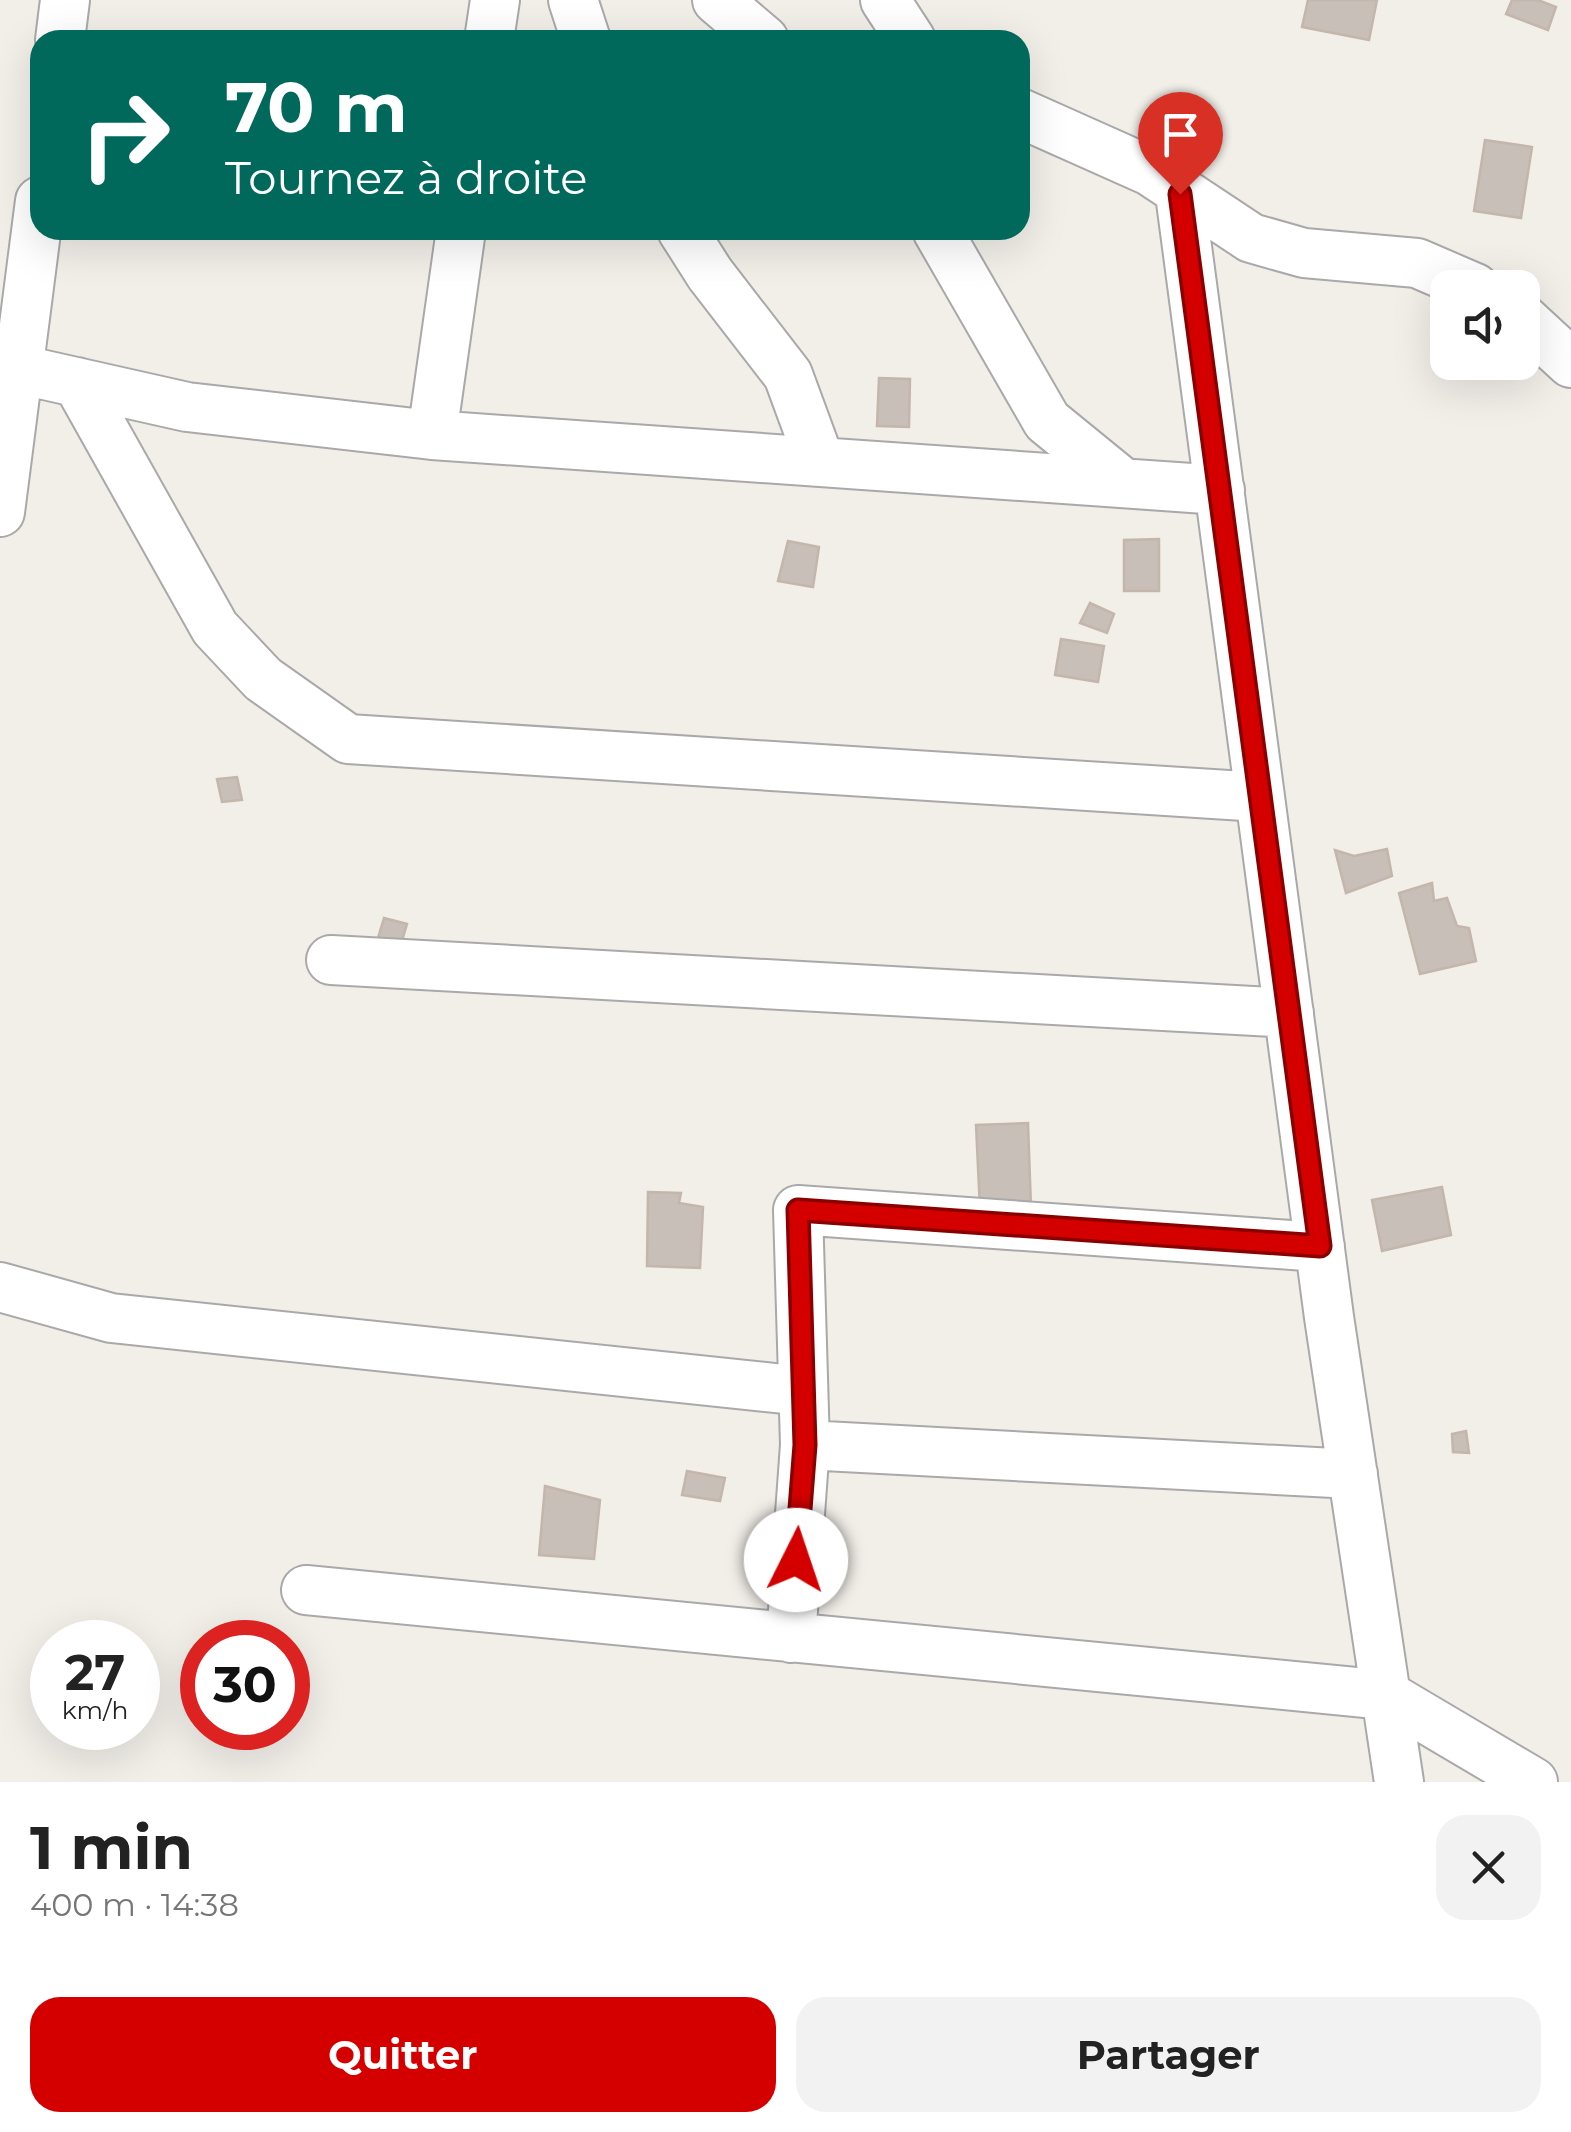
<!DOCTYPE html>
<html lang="fr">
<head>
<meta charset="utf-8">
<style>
	body { margin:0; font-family:Montserrat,sans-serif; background:#f2f2f2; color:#222; height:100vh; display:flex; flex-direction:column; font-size:38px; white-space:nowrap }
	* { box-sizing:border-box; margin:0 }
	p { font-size:32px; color:#767676 }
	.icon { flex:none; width:55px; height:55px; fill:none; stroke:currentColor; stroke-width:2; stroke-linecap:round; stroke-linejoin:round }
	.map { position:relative; height:1782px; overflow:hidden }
	.panel { display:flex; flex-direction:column; background:#fff; flex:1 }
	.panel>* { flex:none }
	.hud { position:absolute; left:30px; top:30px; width:1000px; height:210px; border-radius:30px; box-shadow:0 10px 40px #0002; background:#00695c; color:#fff; overflow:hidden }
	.tools { position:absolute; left:1430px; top:270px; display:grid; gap:20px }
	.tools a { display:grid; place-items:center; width:110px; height:110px; border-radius:20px; background:#fff; box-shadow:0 10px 40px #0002; font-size:50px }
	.speed { position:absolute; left:30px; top:1620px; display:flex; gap:20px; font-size:50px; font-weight:700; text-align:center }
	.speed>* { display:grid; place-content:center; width:130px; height:130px; border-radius:50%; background:#fff; box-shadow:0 10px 40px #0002; line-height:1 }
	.speed small { font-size:25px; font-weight:400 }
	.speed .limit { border:15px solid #d22; background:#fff; color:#111 }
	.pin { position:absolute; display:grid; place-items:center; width:85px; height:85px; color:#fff; margin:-102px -42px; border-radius:50% 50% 50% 0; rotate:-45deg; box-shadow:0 0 10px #0007 }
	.pin .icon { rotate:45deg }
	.me { position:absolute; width:110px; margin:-55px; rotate:4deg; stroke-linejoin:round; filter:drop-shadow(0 0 8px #0008) }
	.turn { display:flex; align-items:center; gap:35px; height:210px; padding:0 30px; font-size:45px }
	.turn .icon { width:130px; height:130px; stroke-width:2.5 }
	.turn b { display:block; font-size:70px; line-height:85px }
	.round { display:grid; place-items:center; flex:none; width:105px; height:105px; border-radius:30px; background:#f2f2f2 }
	.headline { display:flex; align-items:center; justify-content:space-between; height:170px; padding:0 30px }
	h1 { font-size:60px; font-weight:700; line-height:75px }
	.cta { display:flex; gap:20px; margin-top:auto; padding:20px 30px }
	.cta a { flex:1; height:115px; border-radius:30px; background:#d40000; color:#fff; font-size:40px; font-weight:700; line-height:115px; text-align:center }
	.cta a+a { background:#f2f2f2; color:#222 }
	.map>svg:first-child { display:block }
</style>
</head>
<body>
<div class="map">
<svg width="1571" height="1782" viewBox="0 0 1571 1782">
	<rect width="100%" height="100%" fill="#f2efe9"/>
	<path fill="#c7bfb8" stroke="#c4b6ab" stroke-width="2.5" d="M1308,0H1377L1369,40L1302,27Z
		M1512,0H1538L1556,7L1548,30L1506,14Z
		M1485,140L1532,147L1521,218L1474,211Z
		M879,378L910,379L909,427L877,426Z
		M1159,539V591H1124V540Z
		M788,541L819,547L813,587L778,581Z
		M1090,603L1114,614L1107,633L1080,623Z
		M1061,639L1104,646L1098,682L1055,675Z
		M237,777L242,800L222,802L217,779Z
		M1387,849L1392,876L1346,893L1335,850L1354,856Z
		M1432,883L1434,901L1447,898L1457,926L1469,928L1476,961L1420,974L1399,893Z
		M384,918L407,924L401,944L378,938Z
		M1028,1123L1031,1207L980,1209L976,1125Z
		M1442,1187L1451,1235L1382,1251L1372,1200Z
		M648,1192L681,1193L679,1203L703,1207L700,1268L647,1266Z
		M1466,1431L1469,1453L1453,1452L1452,1434Z
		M687,1471L725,1478L720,1501L682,1495Z
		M545,1486L600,1500L594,1559L539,1555Z"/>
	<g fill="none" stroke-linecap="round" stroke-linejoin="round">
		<g stroke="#a9a9a9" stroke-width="52">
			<path id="minor" d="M573,0L586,40
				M717,0L764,40
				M885,0L911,40
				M60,40L65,0
				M489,40L495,0
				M1020,113L1150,171L1251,238L1304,253L1417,263L1475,288
				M1180,194L1329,1317L1399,1782
				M682,230L710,274L788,375L820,462
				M937,230L1047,421L1123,483
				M1522,318L1571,363
				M18,369L187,407L432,435L1220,490
				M77,382L215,628L263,679L348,739L1260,797
				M432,435L461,230
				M0,512L40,201
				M331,960L1289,1013
				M0,1287L111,1318L803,1391
				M805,1445L1353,1474
				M306,1590L1386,1695L1533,1782
				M791,1638L805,1445L798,1210L1320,1247"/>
		</g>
		<use href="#minor" stroke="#fff" stroke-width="48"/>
	</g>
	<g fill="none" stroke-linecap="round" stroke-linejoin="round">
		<g stroke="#8a0000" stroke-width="25">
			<path id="route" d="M796,1560L805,1445L798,1210L1320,1246L1180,194"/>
		</g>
		<use href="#route" stroke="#d40000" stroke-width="18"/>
	</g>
</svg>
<div class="tools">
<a><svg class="icon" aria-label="sound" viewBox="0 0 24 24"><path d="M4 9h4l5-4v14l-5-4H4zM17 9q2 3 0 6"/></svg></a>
</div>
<div class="speed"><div>27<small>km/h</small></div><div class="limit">30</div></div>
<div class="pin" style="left:1180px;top:194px;background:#d93025"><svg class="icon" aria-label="arrive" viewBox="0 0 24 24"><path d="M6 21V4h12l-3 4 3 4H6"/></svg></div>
<svg class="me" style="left:796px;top:1560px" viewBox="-20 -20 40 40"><circle r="19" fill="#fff"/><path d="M0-13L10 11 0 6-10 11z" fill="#d40000"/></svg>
<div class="hud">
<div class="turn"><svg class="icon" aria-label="right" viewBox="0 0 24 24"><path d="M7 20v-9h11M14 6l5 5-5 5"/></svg><div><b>70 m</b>Tournez à droite</div></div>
</div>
</div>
<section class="panel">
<div class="headline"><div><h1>1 min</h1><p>400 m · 14:38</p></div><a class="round"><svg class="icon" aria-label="close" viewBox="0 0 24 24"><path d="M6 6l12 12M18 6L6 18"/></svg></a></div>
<div class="cta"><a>Quitter</a><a>Partager</a></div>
</section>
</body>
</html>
